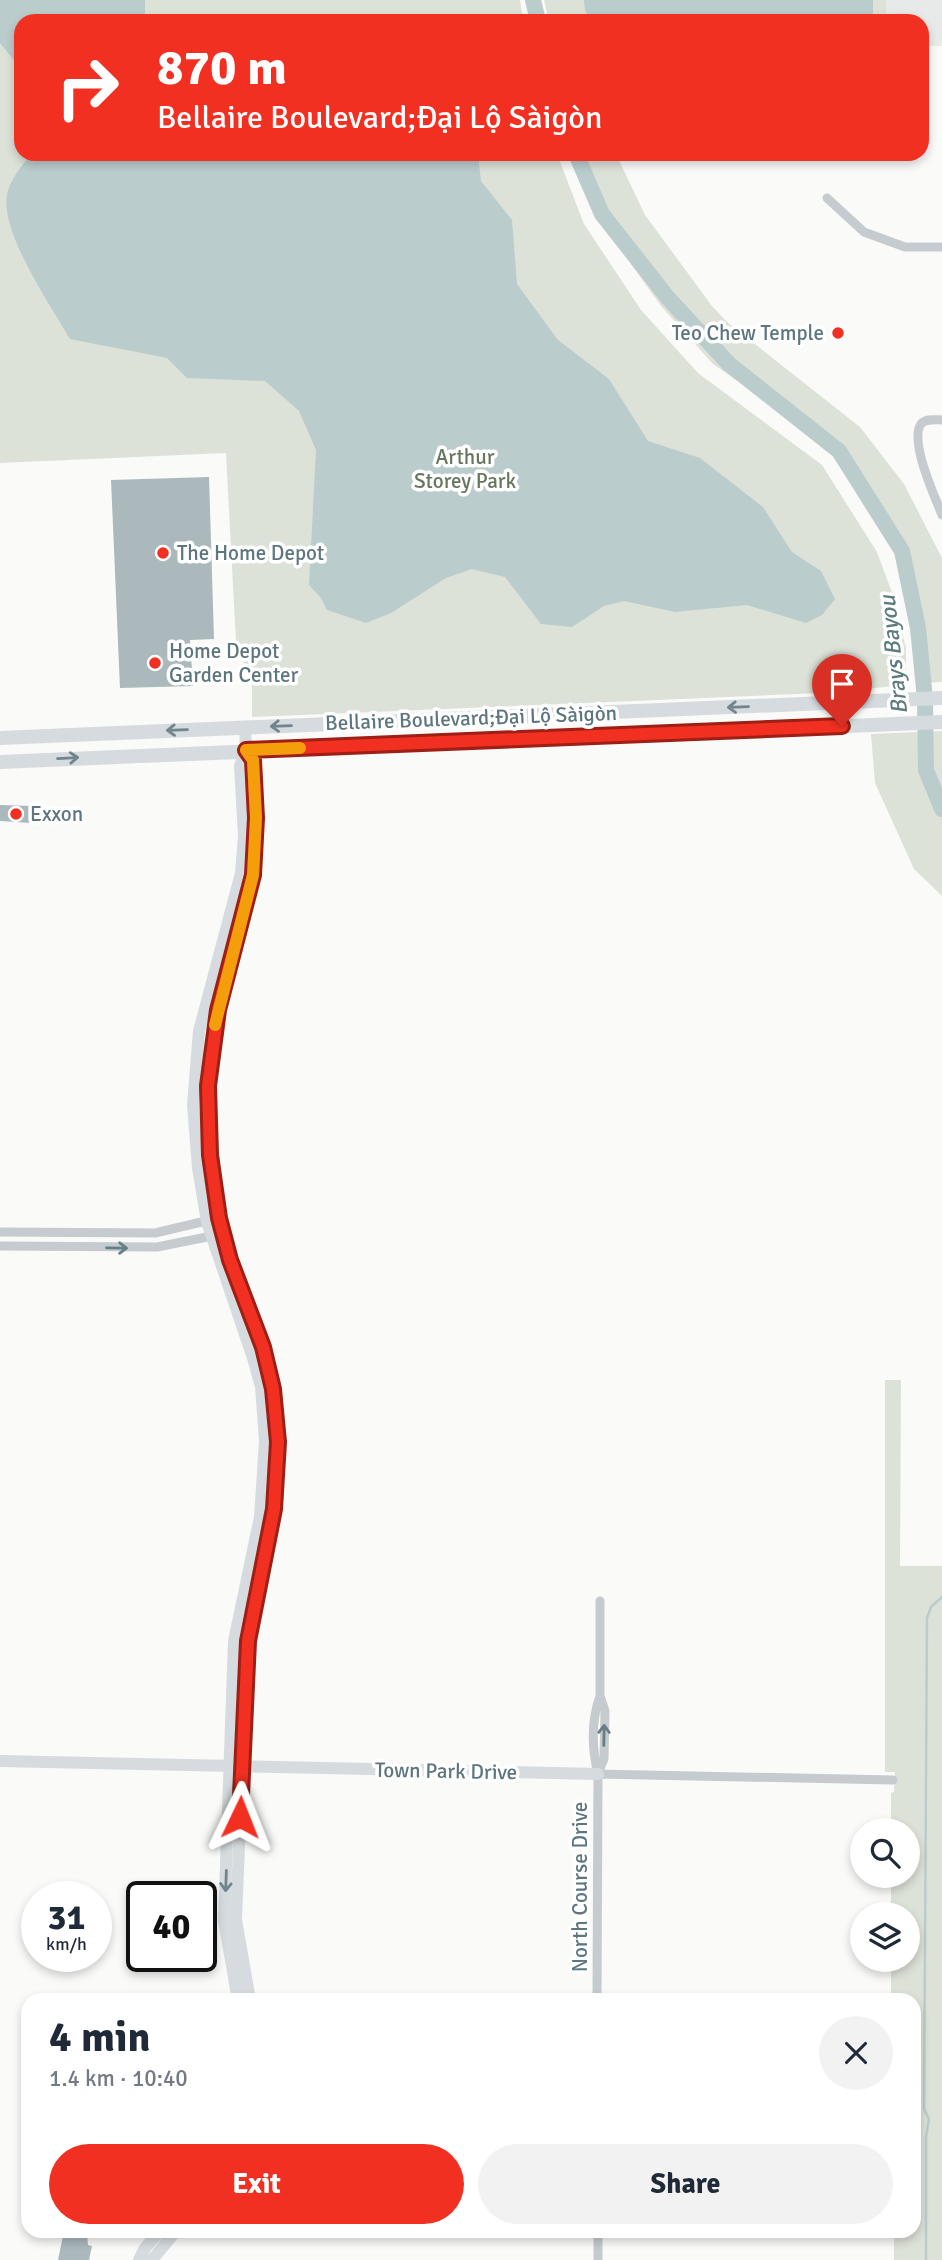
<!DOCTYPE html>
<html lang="en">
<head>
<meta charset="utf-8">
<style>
	body { margin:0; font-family:Signika,sans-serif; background:#f2f2f3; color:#1f2937; height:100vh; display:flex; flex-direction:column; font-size:26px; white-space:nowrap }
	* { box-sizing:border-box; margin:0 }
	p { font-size:23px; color:#747a83 }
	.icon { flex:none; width:38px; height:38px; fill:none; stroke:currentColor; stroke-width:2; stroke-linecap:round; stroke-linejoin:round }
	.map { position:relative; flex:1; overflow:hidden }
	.panel { position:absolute; left:21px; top:1993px; width:900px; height:245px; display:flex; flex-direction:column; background:#fff; border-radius:21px; box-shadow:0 4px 10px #0003 }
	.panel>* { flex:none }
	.top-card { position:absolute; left:14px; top:14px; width:915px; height:147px; border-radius:21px; box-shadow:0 4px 10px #0003; background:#f13021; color:#fff; overflow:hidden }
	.tools { position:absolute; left:850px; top:1818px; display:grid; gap:14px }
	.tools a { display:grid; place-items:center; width:70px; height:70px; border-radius:50%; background:#fff; box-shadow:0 4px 10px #0003; font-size:35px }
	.speed { position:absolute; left:21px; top:1881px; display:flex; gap:14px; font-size:35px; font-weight:700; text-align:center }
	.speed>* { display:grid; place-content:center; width:91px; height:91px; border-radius:50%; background:#fff; box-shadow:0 4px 10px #0003; line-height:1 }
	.speed small { font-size:18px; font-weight:400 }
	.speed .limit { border:4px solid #111; border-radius:10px; background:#fff; color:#111 }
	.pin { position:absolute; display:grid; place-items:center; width:60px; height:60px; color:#fff; margin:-72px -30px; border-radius:50% 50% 50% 0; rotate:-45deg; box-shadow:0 0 7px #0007 }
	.pin .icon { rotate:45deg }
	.me { position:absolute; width:77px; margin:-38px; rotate:2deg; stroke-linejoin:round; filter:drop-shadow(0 0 5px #0008) }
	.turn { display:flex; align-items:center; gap:24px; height:147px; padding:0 28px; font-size:32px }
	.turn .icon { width:91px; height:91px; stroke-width:2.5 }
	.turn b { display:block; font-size:49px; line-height:60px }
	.round { display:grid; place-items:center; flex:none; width:74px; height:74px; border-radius:37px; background:#f2f2f3 }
	.head { display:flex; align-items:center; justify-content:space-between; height:119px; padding:0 28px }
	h1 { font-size:42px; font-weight:700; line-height:52px }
	.action { display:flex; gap:14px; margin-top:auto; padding:14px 28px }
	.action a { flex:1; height:80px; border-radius:42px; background:#f13021; color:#fff; font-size:28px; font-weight:700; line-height:80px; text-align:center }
	.action a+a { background:#f2f2f3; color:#1f2937 }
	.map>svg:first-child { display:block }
</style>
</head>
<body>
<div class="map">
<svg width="942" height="2260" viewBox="0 0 942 2260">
	<rect width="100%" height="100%" fill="#fafaf8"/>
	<path fill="#e8eae9" d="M886,0H942V46H922V21H886Z"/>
	<path fill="#dde2d8" d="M0,0H520L523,21H21V154H557L584,224L641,310L698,373L822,465L877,552L895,601L906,649V685L822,693L252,717V686L236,642L226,453L0,463Z
		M544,0H886V21H549Z
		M572,154H616L645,215L712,306L728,323L860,427L904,484L942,558V682L924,683V663L915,606L896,553L841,460L807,430L713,364L661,306L599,219Z
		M942,731V896L914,869L875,783L871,734Z
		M885,1380H901L900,1566H942V2260H894V2231H914V2000H891V1960H908V1914H891V1876H908V1830H891V1793L894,1792L895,1772H885Z"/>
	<path fill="#bbcccd" d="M0,0H145V21H21V69L0,43Z
		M584,0H873V15L870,21H591L585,10Z
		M32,154H478L481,181L512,220L517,284L558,340L609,379L648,441L700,458L763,507L792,552L821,571L835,599L822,615L806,623L747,605L675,612L624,601L604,606L572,627L541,624L505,577L472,569L446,578L391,613L366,623L327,610L321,598L309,585L316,450L299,411L265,381L187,378L167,358L70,339C51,306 0,232 7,195C10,180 22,164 32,154Z"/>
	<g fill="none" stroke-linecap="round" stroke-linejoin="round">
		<path stroke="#bbcccd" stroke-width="2.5" d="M926,2260V2137L929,2119L924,2109L927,1618L931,1607L942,1597"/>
		<path stroke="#bbcccd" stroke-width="16" d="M533,0L538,21
			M576,154L602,214L668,298L729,364L839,451L902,551L918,628L925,699L926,770L942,809"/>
	</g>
	<path fill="#abb8bc" d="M209,477L214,639L190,640L193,686L120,688L111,480Z
		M0,805L32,806L31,823L0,821Z
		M64,2231L87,2234L88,2245L92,2246L89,2260H58Z"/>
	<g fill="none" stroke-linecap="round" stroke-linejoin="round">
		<path stroke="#c5cbce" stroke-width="9" d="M827,198L864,232L905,247H942
			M942,420C935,420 926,418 921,424C909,441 935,497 942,515
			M0,1232L155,1233L210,1220
			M0,1246L157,1247L217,1235
			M598,1773L604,1759L605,1711L600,1696V1601
			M598,1774L893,1780
			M597,2000L598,1774C592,1749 591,1721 600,1696
			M598,2231V2260"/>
		<path stroke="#d5dbde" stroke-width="12" d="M246,750L253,760L255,859L243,921L218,1010L208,1086L210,1155L219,1218L231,1260L263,1347L273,1389L278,1442L274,1509L251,1614L245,1701L236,1920L250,2000
			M0,1761L598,1774
			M238,2000L224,1921L234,1641L260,1517L265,1441L261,1387L253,1358L207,1222L198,1168L193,1105L199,1031L241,873L244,836L240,766L246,750L245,727
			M139,2260L145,2248L160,2231
			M152,2260L176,2231"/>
		<path stroke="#d5dbde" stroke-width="14" d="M0,738L942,698
			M0,762L942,722"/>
	</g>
	<defs><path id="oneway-shaft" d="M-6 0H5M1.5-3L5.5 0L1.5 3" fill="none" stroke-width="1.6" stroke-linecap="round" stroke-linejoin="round" transform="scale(1.75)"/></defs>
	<g stroke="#70858d">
		<use href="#oneway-shaft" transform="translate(738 707) rotate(178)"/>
		<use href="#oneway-shaft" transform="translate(281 726) rotate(178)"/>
		<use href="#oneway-shaft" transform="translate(177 730) rotate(178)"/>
		<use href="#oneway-shaft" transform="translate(68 758) rotate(-3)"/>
		<use href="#oneway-shaft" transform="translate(226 1881) rotate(92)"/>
	</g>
	<g stroke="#687e87">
		<use href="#oneway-shaft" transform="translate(117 1248) rotate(1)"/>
		<use href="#oneway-shaft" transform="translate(604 1735) rotate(-89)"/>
	</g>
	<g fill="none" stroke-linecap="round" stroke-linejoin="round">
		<g stroke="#9d1f15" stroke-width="18">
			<path id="route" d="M240,1817L248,1641L274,1509L278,1442L273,1389L263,1347L230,1260L219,1218L210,1155L208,1086L218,1010L253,875L256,818L253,760L246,750L842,726"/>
		</g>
		<use href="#route" stroke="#f13021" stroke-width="12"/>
		<path stroke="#f59e0b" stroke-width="12" d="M215,1025L253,875L256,818L253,760L246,750L300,748"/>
	</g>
	<g fill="#f13021" stroke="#fff" stroke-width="2.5">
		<circle cx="838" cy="333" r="7"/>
		<circle cx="163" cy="553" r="7"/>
		<circle cx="155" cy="663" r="7"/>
		<circle cx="16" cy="814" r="7"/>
	</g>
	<g text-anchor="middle" stroke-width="7" stroke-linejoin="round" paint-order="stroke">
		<g font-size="21" fill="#5e767f" stroke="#fff" text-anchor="start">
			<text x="824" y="340" text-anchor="end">Teo Chew Temple</text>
			<text x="177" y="560">The Home Depot</text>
			<text x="169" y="658">Home Depot<tspan x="169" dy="24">Garden Center</tspan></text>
			<text x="30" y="821">Exxon</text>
		</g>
		<g font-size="21" fill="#66775e" stroke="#fff">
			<text x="465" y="464">Arthur<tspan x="465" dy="24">Storey Park</tspan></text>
		</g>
		<g font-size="21" fill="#5e767f" stroke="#fff">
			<text transform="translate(471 718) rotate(-2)" y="7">Bellaire Boulevard;Đại Lộ Sàigòn</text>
			<text transform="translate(446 1771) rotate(1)" y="7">Town Park Drive</text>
			<text transform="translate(580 1887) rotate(-90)" y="7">North Course Drive</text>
		</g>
		<g font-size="23" font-style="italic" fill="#5e7b7e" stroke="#fff">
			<text transform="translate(893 655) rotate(-96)" y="8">Brays Bayou</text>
		</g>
	</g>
</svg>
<div class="tools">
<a><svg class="icon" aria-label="search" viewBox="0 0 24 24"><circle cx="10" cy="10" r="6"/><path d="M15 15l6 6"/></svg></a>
<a><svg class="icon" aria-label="layers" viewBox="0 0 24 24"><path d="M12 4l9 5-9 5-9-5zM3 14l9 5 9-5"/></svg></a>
</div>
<div class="speed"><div>31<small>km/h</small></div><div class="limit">40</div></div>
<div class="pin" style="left:842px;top:726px;background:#d93025"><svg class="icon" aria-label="arrive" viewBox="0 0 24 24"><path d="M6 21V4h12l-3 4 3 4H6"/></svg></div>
<svg class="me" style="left:240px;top:1817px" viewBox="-20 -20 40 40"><path d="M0-17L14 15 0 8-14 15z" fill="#f13021" stroke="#fff" stroke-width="4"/></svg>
<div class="top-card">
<div class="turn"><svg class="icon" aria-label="right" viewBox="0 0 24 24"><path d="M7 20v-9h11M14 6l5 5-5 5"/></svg><div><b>870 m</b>Bellaire Boulevard;Đại Lộ Sàigòn</div></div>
</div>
<section class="panel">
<div class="head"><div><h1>4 min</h1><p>1.4 km · 10:40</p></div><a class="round"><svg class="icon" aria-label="close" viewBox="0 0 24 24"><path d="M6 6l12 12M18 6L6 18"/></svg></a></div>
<div class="action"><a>Exit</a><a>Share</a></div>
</section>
</div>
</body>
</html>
